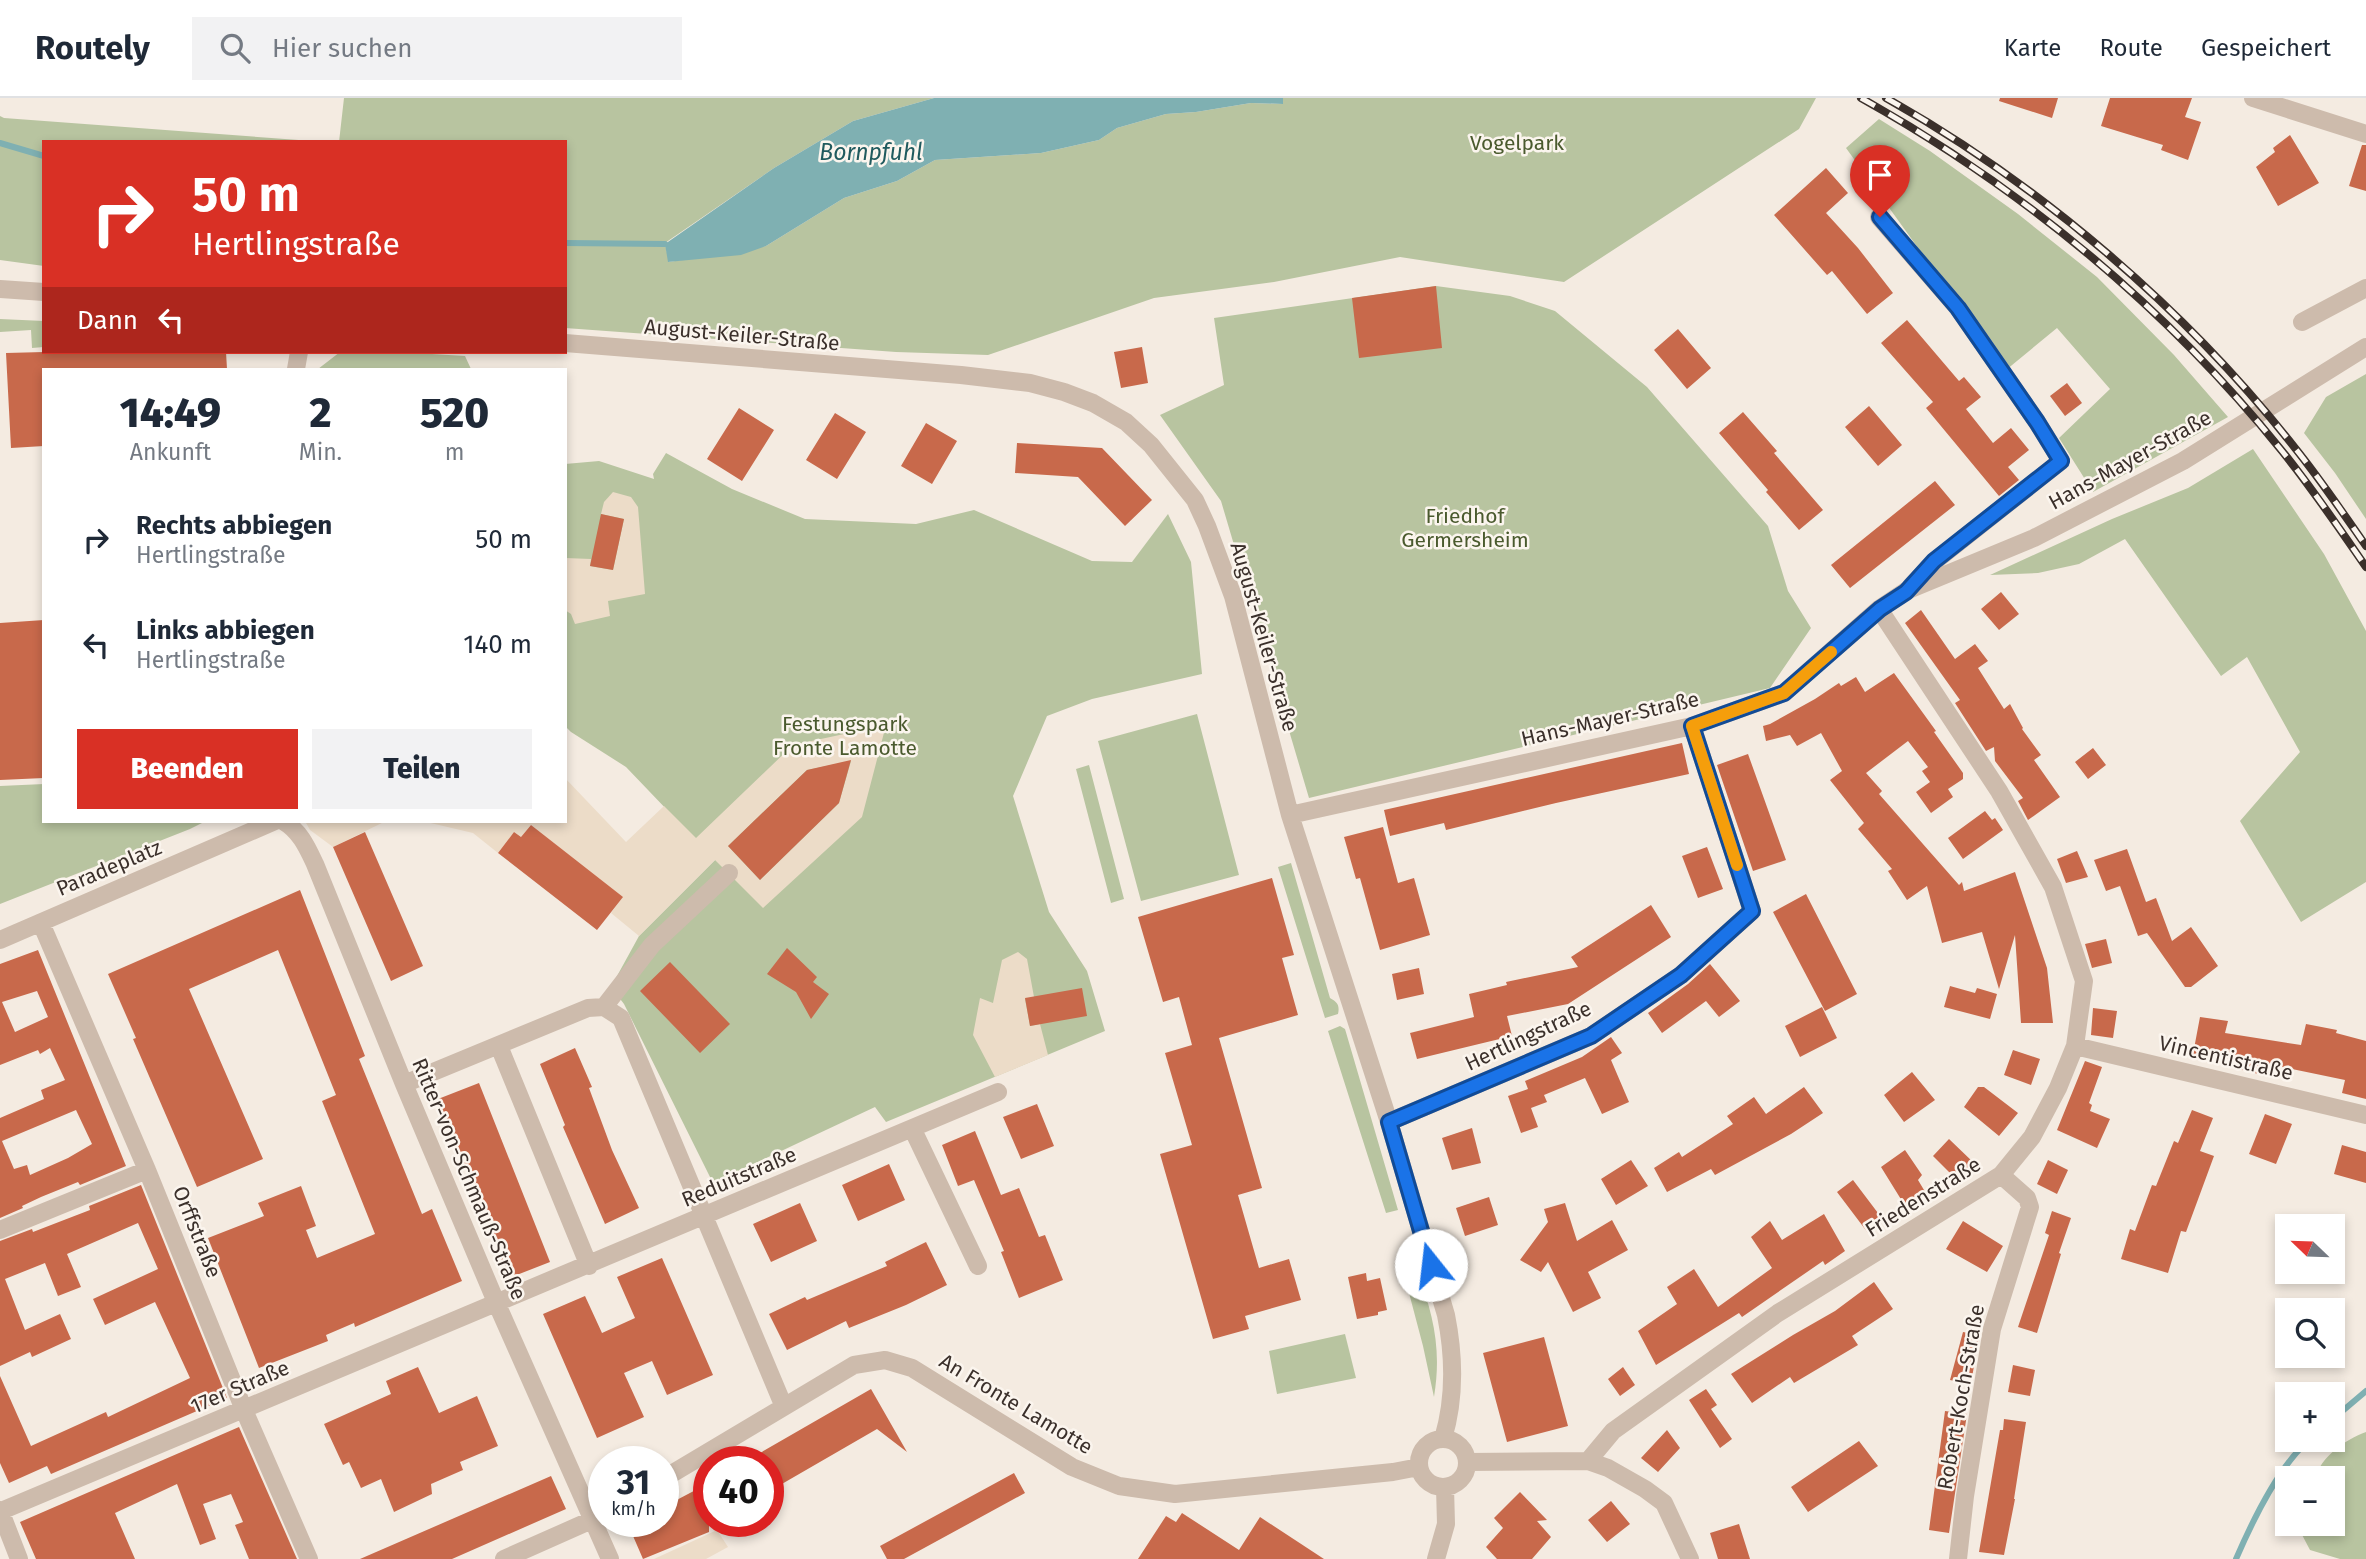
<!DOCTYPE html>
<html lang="de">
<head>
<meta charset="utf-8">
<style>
	body { margin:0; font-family:"Fira Sans",sans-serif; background:#f2f2f3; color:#1f2937; height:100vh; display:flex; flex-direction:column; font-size:26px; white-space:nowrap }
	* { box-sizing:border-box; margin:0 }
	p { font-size:23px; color:#747a83 }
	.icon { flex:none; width:38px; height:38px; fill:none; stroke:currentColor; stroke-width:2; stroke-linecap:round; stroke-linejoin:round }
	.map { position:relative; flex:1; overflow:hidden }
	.panel { position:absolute; left:42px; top:270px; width:525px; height:455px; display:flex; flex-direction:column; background:#fff; border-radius:0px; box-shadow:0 4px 10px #0003 }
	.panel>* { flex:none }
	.guide { position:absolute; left:42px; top:42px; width:525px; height:214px; border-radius:0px; box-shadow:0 4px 10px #0003; background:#d93025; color:#fff; overflow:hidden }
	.needle { width:46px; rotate:293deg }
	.controls { position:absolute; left:2275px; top:1116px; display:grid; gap:14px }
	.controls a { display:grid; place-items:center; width:70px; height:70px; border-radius:0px; background:#fff; box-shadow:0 4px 10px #0003; font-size:35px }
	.speed { position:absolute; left:588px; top:1348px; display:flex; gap:14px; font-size:35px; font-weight:700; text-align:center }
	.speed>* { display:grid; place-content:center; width:91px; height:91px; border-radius:50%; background:#fff; box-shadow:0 4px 10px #0003; line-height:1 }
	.speed small { font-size:18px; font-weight:400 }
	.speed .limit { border:10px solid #d22; background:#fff; color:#111 }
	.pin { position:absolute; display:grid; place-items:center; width:60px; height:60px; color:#fff; margin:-72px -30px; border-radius:50% 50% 50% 0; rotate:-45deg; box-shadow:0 0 7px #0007 }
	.pin .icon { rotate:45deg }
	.me { position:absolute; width:77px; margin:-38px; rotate:344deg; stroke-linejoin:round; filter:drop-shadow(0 0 5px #0008) }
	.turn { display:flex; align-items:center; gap:24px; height:147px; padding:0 35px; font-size:32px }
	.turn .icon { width:91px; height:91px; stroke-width:2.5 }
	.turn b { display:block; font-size:49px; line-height:60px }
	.then { display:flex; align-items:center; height:66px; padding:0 35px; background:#0003; gap:14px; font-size:26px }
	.eta { display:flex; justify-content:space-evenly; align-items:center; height:119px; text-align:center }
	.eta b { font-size:42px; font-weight:800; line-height:49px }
	.primary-button { display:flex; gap:14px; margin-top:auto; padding:14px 35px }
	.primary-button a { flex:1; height:80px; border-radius:0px; background:#d93025; color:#fff; font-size:28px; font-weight:800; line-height:80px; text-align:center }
	.primary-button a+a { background:#f2f2f3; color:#1f2937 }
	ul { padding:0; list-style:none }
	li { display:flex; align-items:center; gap:21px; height:105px; padding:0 35px }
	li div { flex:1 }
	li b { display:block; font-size:26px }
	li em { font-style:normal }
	header { display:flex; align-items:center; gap:42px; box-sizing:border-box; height:98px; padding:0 35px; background:#fff; border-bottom:2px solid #e0e1e3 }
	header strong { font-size:33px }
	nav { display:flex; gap:38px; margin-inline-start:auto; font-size:24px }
	.search { width:490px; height:63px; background:#f2f2f3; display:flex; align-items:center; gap:18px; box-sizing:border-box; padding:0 24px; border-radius:0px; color:#747a83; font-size:26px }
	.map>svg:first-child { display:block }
</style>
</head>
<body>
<header>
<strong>Routely</strong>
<div class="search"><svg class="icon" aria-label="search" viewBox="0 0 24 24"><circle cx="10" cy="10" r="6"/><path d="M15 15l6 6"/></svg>Hier suchen</div>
<nav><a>Karte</a><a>Route</a><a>Gespeichert</a></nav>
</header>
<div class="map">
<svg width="2366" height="1461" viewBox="0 0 2366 1461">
	<rect width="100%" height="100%" fill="#f4ebe1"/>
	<path fill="#b8c4a0" d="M344,0H934L853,23L774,70L665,145L669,164L766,148L844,100L897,83L935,62L1041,55L1099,42L1117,30L1166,16L1196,14L1251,5L1282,6L1283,0H1816L1799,31L1564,184L1400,159L1274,184L1154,200L988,257L896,254L565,230V44H339Z
		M0,18L4,20L326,44H44V168L0,162Z
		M1879,21L1930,53L2018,116L2097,179L2174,257L2228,319L2093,394L2059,340L2110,291L2057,230L2006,272L1846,50Z
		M1436,188L1510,198L1555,213L1647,289L1768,428L1788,493L1811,530L1770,590L1309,700L1221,403L1160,317L1224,287L1214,220Z
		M0,221L44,223V249L32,250L31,232L0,234Z
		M340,254H399L465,258L471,271H318Z
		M2366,276V421L2335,375L2304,335L2326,299Z
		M2253,351L2324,456L2366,533V784L2301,824L2240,723L2300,654L2247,559L2221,578L2125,441L2079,466L2038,475L1990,477L2112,421L2188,390Z
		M666,355L732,391L805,421L916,426L974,412L1092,463L1132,464L1168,416L1191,464L1202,576L1092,601L1047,618L1013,698L1049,814L1087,873L1105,933L886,1024L875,1009L713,1085L624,906L611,889L639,838L715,762L626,669L571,634L565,628V366L599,363L654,381L653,376Z
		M1197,616L1239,777L1141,803L1098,643Z
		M1089,667L1124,801L1111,805L1076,671Z
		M44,686V723H206L190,731L0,806V688Z
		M1291,765L1330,900C1337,904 1340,907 1338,916L1325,920L1278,769Z
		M1340,928L1345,931L1398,1112L1386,1115L1328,933Z
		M1417,1171C1433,1217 1442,1250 1434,1299L1423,1248L1404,1176Z
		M1345,1236L1356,1280L1277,1296L1269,1253Z
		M2366,1334V1461H2340L2310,1452L2300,1433L2302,1426H2333V1381H2315C2321,1358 2345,1342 2366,1334Z"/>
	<path fill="#ecdcc8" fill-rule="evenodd" d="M613,394L631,399L638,409L645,496L608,503L610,518L575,526L571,516L565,512V460L591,461L590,468L613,472L624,421L601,416L604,404Z
		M886,627L862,719L763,810L715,762L639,838L611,815L622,800L531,727L521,739L514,734L498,755L473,735L422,723H565V680L626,744L664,708L696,740L793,647ZM851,663L839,705L760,782L728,748L807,672Z
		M305,723H386L333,749L310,732Z
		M1018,854L1027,861L1034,899L1025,901L1030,928L1040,926L1048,957L995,979L973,937L980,900L993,905L1002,862Z
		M717,1432L728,1449L706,1461H654Z"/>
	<path fill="#7fb0b2" d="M934,0H1283V6L1251,5L1196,14L1166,16L1117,30L1099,42L1041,55L935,62L897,83L844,100L766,148L741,157L668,164L665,146L774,70L853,23Z"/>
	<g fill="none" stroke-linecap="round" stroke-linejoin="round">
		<path stroke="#7fb0b2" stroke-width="6" d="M0,45L44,58
			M565,145L665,146
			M2333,1321L2366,1293
			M2236,1461C2252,1424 2278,1369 2309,1342"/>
	</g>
	<path fill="#c8694b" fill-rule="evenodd" d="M2000,0H2058L2052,20L1999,3Z
		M2110,0H2192L2185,19L2201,24L2188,62L2161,52L2163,47L2101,28Z
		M2290,37L2319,85L2278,108L2256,69L2275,54L2273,50Z
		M2362,47H2366V93L2349,88Z
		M1826,70L1848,95L1826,115L1858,150L1893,195L1867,216L1832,173L1827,177L1774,117Z
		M1436,188L1442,250L1359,260L1352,200Z
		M1907,222L1959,283L1964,279L1981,299L1966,311L1993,345L2011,330L2029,352L2008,369L2019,382L1999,398L1926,310L1933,304L1881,245Z
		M1678,231L1711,270L1687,291L1654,252Z
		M1142,249L1148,285L1121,290L1114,254Z
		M44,254H226L227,271H44V348L11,350L6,255Z
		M2067,285L2082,305L2065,318L2050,298Z
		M1869,308L1902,347L1878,368L1845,329Z
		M739,310L774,332L742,383L707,361Z
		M1743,314L1777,353L1774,355L1823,412L1799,432L1766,394L1768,392L1719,335Z
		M835,315L866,334L837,381L806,362Z
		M926,325L957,343L932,386L901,368Z
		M1017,345L1102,350L1152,402L1125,428L1078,379L1015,375Z
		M1935,383L1955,407L1850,490L1831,467Z
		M601,416L624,421L613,472L590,468Z
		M2001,494L2019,516L1999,532L1981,511Z
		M1921,512L1955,561L1975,546L1988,563L1978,570L2004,611L2010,606L2023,630L2022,631L2041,657L2034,662L2060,699L2028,722L2018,703L2023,700L1995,663L1994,649L1986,653L1955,605L1960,602L1905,525Z
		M44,522V680L0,682V525Z
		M1894,575L1936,633L1934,634L1963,675V681L1948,691L1953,699L1931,715L1916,694L1930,684L1922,673L1928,669L1908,643L1866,675L1882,693L1879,696L1959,787L1962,784L1964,793L2015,774L2047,870L2053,925H2021L2015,837L1999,891L1982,834L1942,845L1927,788L1907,802L1888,773L1892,771L1858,731L1864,725L1830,682L1842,673L1821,635L1797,648L1790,637L1766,643L1763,628L1770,626L1815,601L1839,585L1841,588L1856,579L1865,594Z
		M1682,645L1689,676L1556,705L1446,732L1444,725L1390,738L1384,712Z
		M2093,650L2106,667L2088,681L2075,664Z
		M1748,656L1786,762L1753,773L1717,667Z
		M851,662L839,705L760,782L728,748L807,672Z
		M1985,713L1992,722L1995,720L2003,732L1963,761L1948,740Z
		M531,727L623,799L597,832L498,755L514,734L521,739Z
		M1383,729L1398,785L1414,780L1430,837L1380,852L1360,780L1356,781L1344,739Z
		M365,734L423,868L391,883L333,749Z
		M1707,749L1723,791L1698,800L1682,758Z
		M2127,751L2146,804L2156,800L2172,843L2191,829L2218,868L2191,889H2185L2147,835L2138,838L2120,788L2106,793L2094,762Z
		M2077,753L2088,779L2066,785L2057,761Z
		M1272,780L1294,857L1282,860L1298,917L1219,940L1262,1090L1238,1097L1259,1170L1289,1161L1301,1202L1245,1218L1249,1231L1213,1241L1160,1056L1192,1047L1165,955L1192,947L1179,899L1163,904L1138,819Z
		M300,792L365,958L359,961L422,1116L432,1111L462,1183L355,1229L354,1225L326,1237L328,1243L259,1270L208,1140L264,1118L258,1105L301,1088L316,1128L306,1132L317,1160L375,1136L322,1003L336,997L278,852L189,891L263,1061L197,1089L133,941L136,940L108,876Z
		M1806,796L1857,896L1825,913L1773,814Z
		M1651,807L1671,839L1568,906L1507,918L1512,938L1417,961L1410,935L1474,919L1469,896L1507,887L1506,884L1578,869L1571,859Z
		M2106,841L2112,865L2092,870L2085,846Z
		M787,850L817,879L813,884L829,896L811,921L796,894L767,876Z
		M38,852L126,1068L80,1087L78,1084L41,1099L22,1108L23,1110L0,1120V1020L44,1001L41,992L65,982L50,950L40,956L38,952L0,967V866ZM37,893L48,919L15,934L2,904ZM76,1012L92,1046L68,1060L30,1077L27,1067L14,1071L2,1043Z
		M670,864L730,926L700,955L640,893Z
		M1710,866L1740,903L1719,919L1706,903L1662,935L1648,915L1688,886Z
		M1419,870L1424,896L1397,902L1392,876Z
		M1950,888L1975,895L1977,890L1997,896L1990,921L1944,909Z
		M1082,890L1087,918L1030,928L1025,900Z
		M1822,909L1837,940L1800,959L1785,928Z
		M2093,910L2117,913L2113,940L2091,937Z
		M2200,919L2228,923L2225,935L2301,947L2306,926L2337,932L2336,935L2366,943V1001L2342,995L2345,982L2273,967L2271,979L2238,971L2240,962L2193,956Z
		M1611,939L1622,955L1611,962L1629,1004L1602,1016L1585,980L1544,997L1547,1004L1531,1010L1538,1029L1521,1035L1508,998L1528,991L1525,983L1582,959Z
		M575,950L592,989L589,990L612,1052L639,1110L605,1126L563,1029L565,1027L540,966Z
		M2013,952L2040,961L2031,987L2004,977Z
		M2085,963L2102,969L2089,1005L2092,1007L2090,1013L2110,1021L2097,1050L2057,1032Z
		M1912,974L1935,1002L1904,1024L1884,997Z
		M479,985L550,1164L509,1180L438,1001Z
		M1804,989L1823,1015L1791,1036L1715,1077L1711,1071L1667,1094L1654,1070L1679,1054L1682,1059L1733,1026L1727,1018L1754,999L1766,1016Z
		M1978,989H1984L2018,1015L1999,1038L1964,1009Z
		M1037,1006L1054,1048L1021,1061L1003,1019Z
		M2192,1012L2213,1020L2200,1053L2214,1058L2186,1134L2181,1133L2168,1175L2121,1161L2130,1131L2135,1133L2152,1087L2156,1088L2174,1043L2178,1045Z
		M2265,1016L2292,1026L2276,1066L2249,1056Z
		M1472,1030L1481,1065L1452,1072L1442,1040Z
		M975,1033L1001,1097L1019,1090L1039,1139L1045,1137L1063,1182L1019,1200L1001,1154L1004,1153L974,1082L958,1088L942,1047Z
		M1949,1041L1974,1065L1957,1082L1933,1058Z
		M2342,1047L2366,1054V1085L2334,1076Z
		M1905,1052L1922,1077L1918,1082L1927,1097L1907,1111L1881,1069Z
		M1631,1062L1648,1088L1616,1107L1601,1081Z
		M2048,1062L2068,1072L2057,1096L2037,1086Z
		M889,1066L905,1102L858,1123L842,1087Z
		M1853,1082L1884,1123L1868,1135L1837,1094Z
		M141,1087L227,1300L51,1376L47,1368L9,1385L0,1365V1278L31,1348L106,1314L108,1319L190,1280L155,1204L105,1227L93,1201L158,1171L138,1125L67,1156L81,1189L58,1198L45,1165L5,1181L25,1232L60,1216L71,1241L32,1259L30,1254L0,1268V1143L32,1131L33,1134L64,1122L90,1112L89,1108Z
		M1489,1099L1498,1127L1465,1138L1456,1110Z
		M800,1105L817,1143L771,1164L753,1126Z
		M1565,1105L1577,1143L1612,1122L1628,1152L1588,1174L1601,1200L1573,1214L1548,1164L1541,1174L1520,1162L1548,1124L1544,1111Z
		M2052,1113L2071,1120L2059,1155L2061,1156L2037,1235L2018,1229L2049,1137L2045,1135Z
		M1824,1116L1845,1153L1825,1167L1823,1163L1742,1219L1739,1215L1656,1267L1638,1233L1677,1206L1667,1189L1694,1171L1718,1209L1772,1170L1751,1139L1770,1123L1782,1142Z
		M1963,1123L2003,1148L1987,1174L1946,1151Z
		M926,1144L947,1187L906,1207L849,1230L846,1223L787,1252L769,1216L805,1199L807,1202L887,1168L885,1164Z
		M662,1160L713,1277L667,1297L652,1263L624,1275L644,1319L597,1340L543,1216L585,1198L602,1235L635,1220L617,1179Z
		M1366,1175L1367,1183L1380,1180L1387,1212L1378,1214V1217L1357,1221L1348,1179Z
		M1874,1184L1893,1211L1852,1238L1858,1247L1794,1285L1790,1279L1752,1305L1731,1276L1793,1237L1835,1213Z
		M1963,1234L1979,1237L1971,1286L1950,1282Z
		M1544,1239L1568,1328L1507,1344L1483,1255Z
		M2013,1267L2035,1272L2030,1298L2008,1294Z
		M418,1269L439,1315L477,1298L498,1348L460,1364L463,1372L431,1386L432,1396L394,1414L381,1381L361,1390L349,1364L343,1367L324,1326L391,1296L386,1283Z
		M1623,1269L1635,1287L1620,1298L1608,1281Z
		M871,1291L907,1354L877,1331L768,1394V1363H746Z
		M1706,1291L1717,1307L1711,1311L1732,1341L1720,1350L1689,1302Z
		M1945,1313L1967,1316L1949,1435L1929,1432Z
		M2004,1321L2026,1324L2014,1401H2015L2004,1457L1979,1454L2000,1332H2003Z
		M239,1329L297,1461H249L235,1427L243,1424L231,1396L203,1406L216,1441L200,1447L177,1386L115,1415L135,1461H36L20,1424Z
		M1667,1332L1680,1350L1658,1374L1641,1360Z
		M1859,1343L1878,1368L1808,1414L1791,1389Z
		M1014,1375L1025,1395L904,1461H887L880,1448Z
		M551,1378L566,1411L452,1461H360Z
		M709,1385V1434L643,1461L630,1431L649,1423H663V1416L672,1413L669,1406Z
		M1520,1394L1547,1422L1537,1423L1551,1439L1532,1461H1497L1486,1449L1503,1430L1494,1420Z
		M1611,1403L1630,1426L1607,1444L1588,1422Z
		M1182,1415L1239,1452L1260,1419L1324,1461H1138L1166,1418L1176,1424Z
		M1739,1426L1750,1461H1718L1710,1435Z"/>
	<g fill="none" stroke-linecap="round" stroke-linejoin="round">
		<path stroke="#cdbbac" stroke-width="18" d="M2253,0L2366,36
			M1879,119L1958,210L2037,324L2061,363L1935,463L1911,488
			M0,191L44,194
			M2302,224L2366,190
			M565,245L961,277L1030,285L1064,294L1093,305L1126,324L1151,347L1195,402L1207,428L1233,498L1290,717L1389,1024L1446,1217C1454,1257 1455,1301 1443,1341
			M296,271L299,254
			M1290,717L1692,628L1784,595L1879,511L1906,493L2034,440L2183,363L2366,249
			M283,723C300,733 307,749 315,766L404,986L496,1204L610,1461
			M41,825L147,1072L244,1312L309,1461
			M0,842L275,723
			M604,909L621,920L784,1309
			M604,909L652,847L729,775
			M499,948L589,1168
			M2075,948L2366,1017
			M404,986L588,910L604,909
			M1389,1024L1591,938L1681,877L1752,813L1692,628
			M913,1032L978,1168
			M0,1132L147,1072
			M1419 1365a24 24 0 1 1 48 0a24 24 0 1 1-48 0Z
			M1588,1363L1613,1333L1778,1215L2001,1077L2032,1039L2058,990L2075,948L2084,883L2053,789L1999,693L1879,511
			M1467,1364L1588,1363L1608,1370L1645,1391L1664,1405L1690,1461
			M663,1381L854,1267L885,1262L912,1270L1072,1369L1119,1388L1175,1396L1393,1374L1419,1369
			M0,1412L19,1461
			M1,1413L998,994
			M504,1461L603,1417
			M1436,1461L1446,1426L1445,1389
			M1958,1461L1965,1398L1992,1231L2030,1109L2027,1100L2001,1077"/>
		<g stroke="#3b302b" stroke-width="8">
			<path id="rail" d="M1861,0C2022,90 2166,209 2282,353C2312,390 2339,430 2366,469
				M1886,0C2038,85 2187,212 2295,350C2320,381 2343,415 2366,448"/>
		</g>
		<use href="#rail" stroke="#fbf5ee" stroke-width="5" stroke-dasharray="16" stroke-linecap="butt"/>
	</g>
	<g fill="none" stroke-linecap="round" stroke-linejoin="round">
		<g stroke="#114b97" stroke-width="18">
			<path id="route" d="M1431,1167L1389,1024L1591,938L1681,877L1752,813L1692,628L1784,595L1880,511L1906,494L1934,463L2061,363L2037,324L1958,210L1880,119"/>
		</g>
		<use href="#route" stroke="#1a73e8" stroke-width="12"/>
		<path stroke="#f59e0b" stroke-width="12" d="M1737,767L1692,628L1784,595L1831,554"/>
	</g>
	<g text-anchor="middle" stroke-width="5" stroke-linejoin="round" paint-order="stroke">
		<g font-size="21" fill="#4a5a2e" stroke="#fbf5ee">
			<text x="1517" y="52">Vogelpark</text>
			<text x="1465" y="425">Friedhof<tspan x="1465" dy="24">Germersheim</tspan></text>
			<text x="845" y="633">Festungspark<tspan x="845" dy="24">Fronte Lamotte</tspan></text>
		</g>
		<g font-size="21" fill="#3b302b" stroke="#fbf5ee">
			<text transform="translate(742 237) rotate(5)" y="7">August-Keiler-Straße</text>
			<text transform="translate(2130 362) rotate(-29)" y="7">Hans-Mayer-Straße</text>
			<text transform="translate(1264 539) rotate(74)" y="7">August-Keiler-Straße</text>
			<text transform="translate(1610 621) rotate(-13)" y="7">Hans-Mayer-Straße</text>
			<text transform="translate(109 770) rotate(-23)" y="7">Paradeplatz</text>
			<text transform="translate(1528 938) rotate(-25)" y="7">Hertlingstraße</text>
			<text transform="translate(2226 960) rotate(13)" y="7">Vincentistraße</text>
			<text transform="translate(739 1079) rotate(-23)" y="7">Reduitstraße</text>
			<text transform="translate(469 1081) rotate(67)" y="7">Ritter-von-Schmauß-Straße</text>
			<text transform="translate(1923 1099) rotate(-32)" y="7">Friedenstraße</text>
			<text transform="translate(197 1134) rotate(68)" y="7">Orffstraße</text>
			<text transform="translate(240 1289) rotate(-23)" y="7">17er Straße</text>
			<text transform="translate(1961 1299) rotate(-80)" y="7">Robert-Koch-Straße</text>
			<text transform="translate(1016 1306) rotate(31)" y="7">An Fronte Lamotte</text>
		</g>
		<g font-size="23" font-style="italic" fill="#1f5a5e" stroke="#fbf5ee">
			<text x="871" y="62">Bornpfuhl</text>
		</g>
	</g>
</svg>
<div class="controls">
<a><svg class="needle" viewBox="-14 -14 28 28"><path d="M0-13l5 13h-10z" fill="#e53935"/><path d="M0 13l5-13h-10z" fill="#747a83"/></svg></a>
<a><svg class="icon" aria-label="search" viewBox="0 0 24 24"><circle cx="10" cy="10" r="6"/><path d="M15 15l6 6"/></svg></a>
<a>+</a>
<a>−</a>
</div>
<div class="speed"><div>31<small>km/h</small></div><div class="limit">40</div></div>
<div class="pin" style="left:1880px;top:119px;background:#d93025"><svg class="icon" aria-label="arrive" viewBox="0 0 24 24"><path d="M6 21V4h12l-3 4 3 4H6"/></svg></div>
<svg class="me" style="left:1431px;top:1167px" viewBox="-20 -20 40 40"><circle r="19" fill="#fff"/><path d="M0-13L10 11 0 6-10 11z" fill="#1a73e8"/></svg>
<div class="guide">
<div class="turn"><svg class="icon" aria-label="right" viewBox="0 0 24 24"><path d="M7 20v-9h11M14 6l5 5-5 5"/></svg><div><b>50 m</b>Hertlingstraße</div></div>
<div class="then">Dann<svg class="icon" aria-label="left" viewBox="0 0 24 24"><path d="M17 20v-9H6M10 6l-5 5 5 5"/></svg></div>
</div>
<section class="panel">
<div class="eta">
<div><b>14:49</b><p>Ankunft</p></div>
<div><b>2</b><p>Min.</p></div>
<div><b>520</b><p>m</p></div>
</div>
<ul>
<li><svg class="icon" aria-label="right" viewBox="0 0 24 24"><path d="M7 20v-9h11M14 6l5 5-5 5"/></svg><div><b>Rechts abbiegen</b><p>Hertlingstraße</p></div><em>50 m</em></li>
<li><svg class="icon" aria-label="left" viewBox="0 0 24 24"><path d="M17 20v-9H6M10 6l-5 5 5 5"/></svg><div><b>Links abbiegen</b><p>Hertlingstraße</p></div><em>140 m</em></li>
</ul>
<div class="primary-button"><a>Beenden</a><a>Teilen</a></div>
</section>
</div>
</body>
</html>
